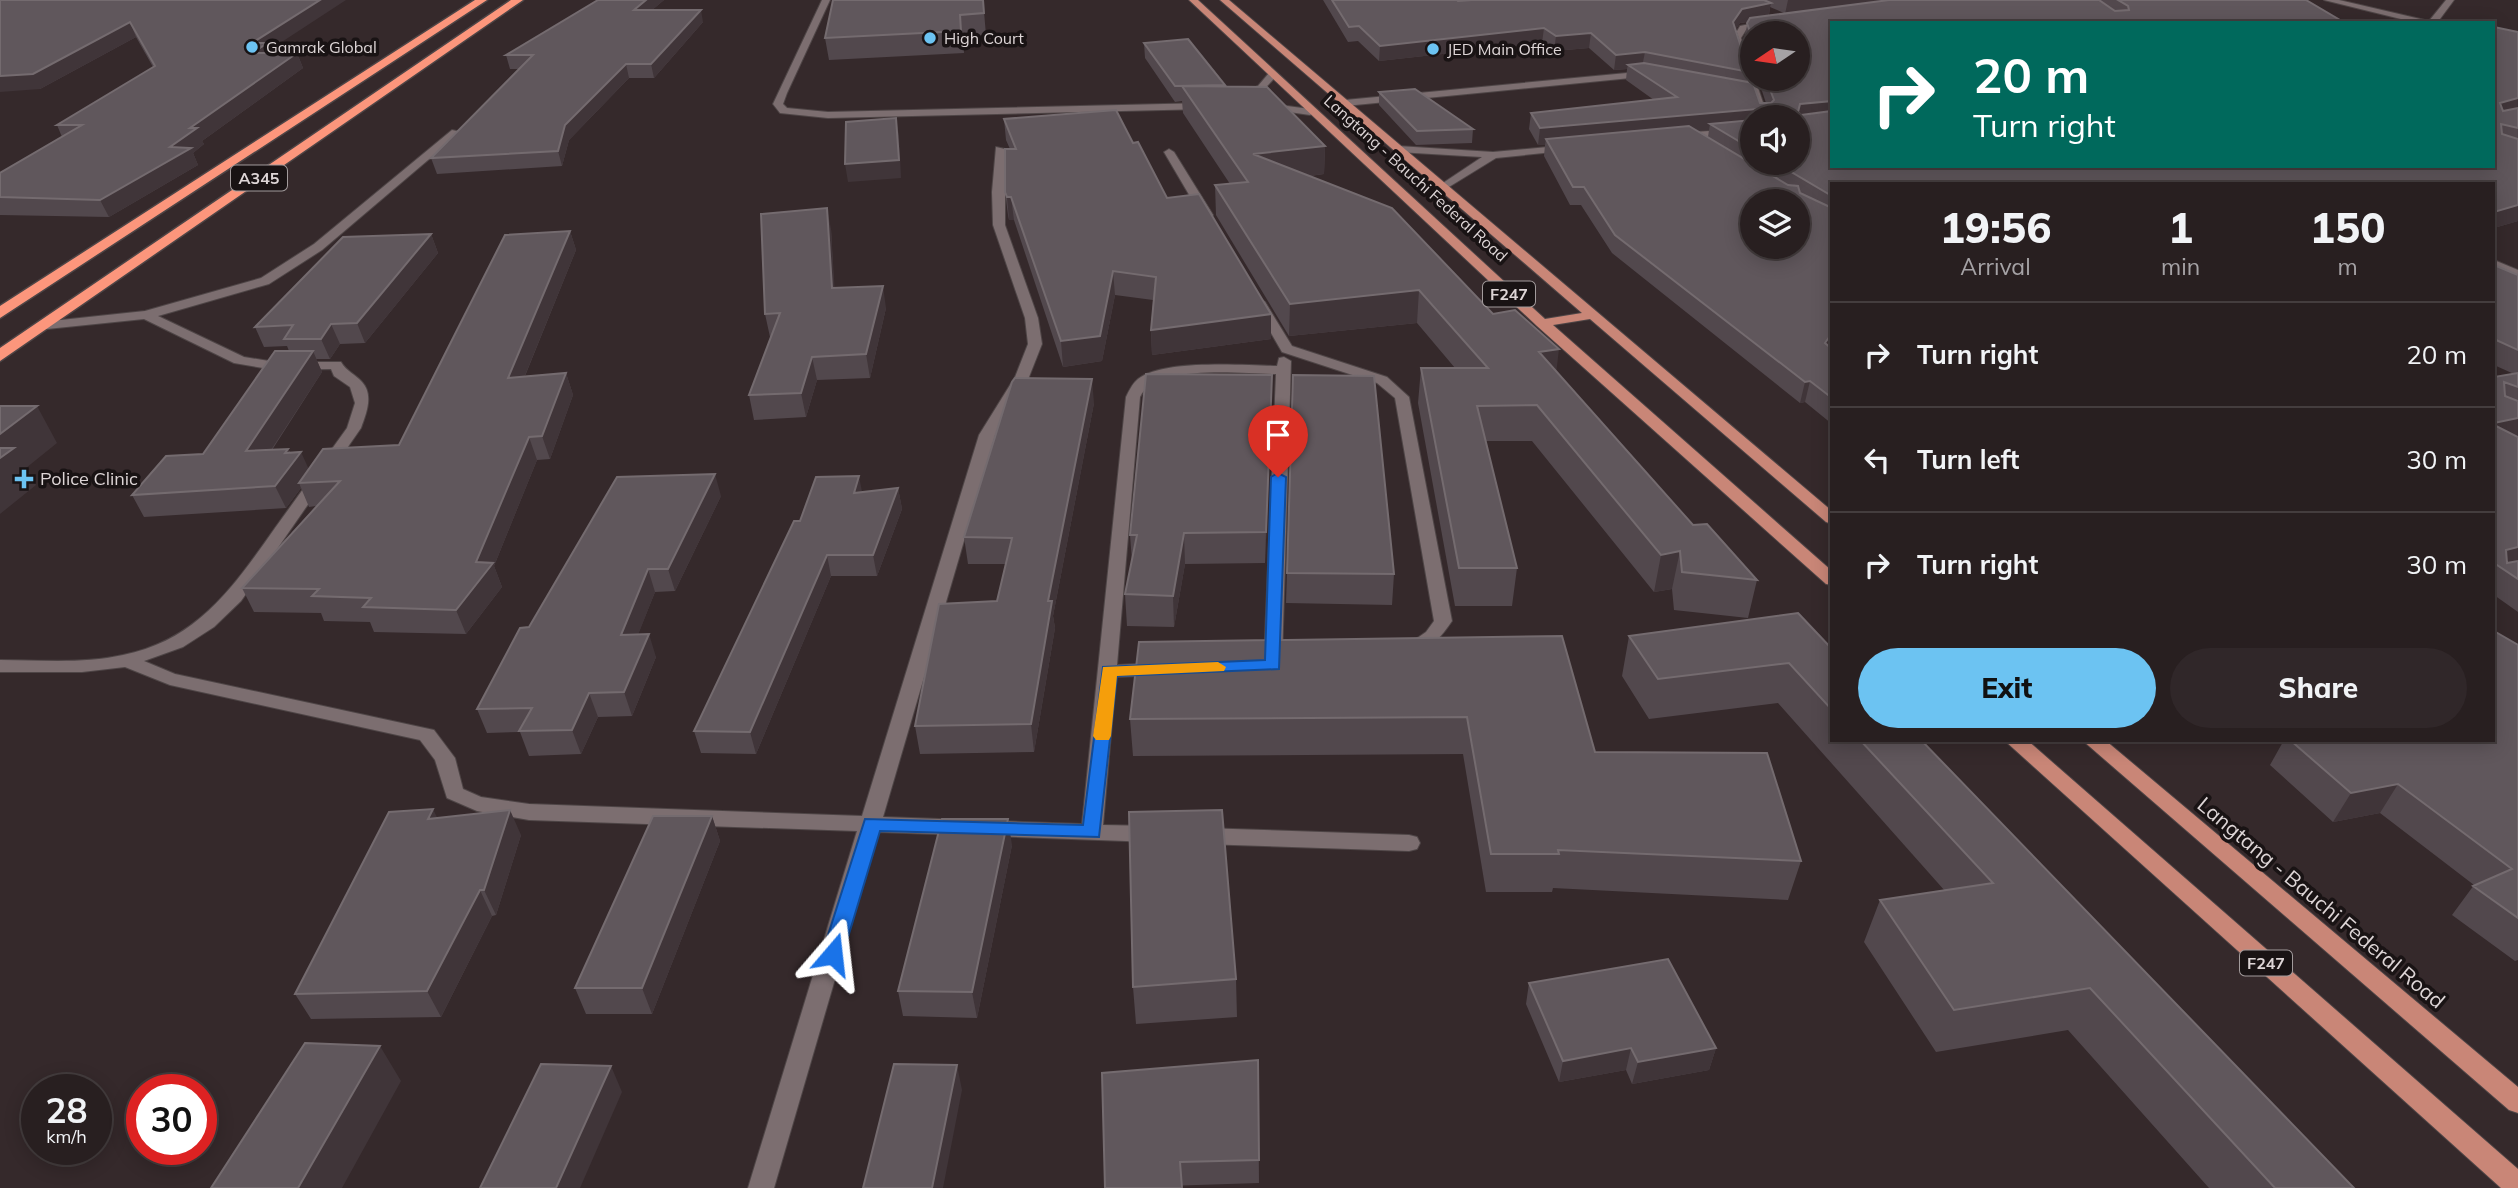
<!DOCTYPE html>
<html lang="en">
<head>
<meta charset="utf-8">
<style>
	body { margin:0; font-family:Mulish,sans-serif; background:#302729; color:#f1f3f6; height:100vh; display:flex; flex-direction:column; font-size:26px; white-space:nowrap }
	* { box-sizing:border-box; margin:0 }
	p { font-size:23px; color:#a5a2a5 }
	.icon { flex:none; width:38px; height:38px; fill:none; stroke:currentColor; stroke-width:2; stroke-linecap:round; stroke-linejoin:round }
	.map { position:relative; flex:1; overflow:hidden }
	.side { position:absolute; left:1830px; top:182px; width:665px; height:560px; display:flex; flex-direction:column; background:#281f20; border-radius:0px; box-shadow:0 4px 18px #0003,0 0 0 2px #443d3e }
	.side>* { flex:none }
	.hud { position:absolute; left:1830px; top:21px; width:665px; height:147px; border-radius:0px; box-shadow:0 4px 18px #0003,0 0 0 2px #443d3e; background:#00695c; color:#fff; overflow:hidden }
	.needle { width:46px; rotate:257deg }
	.buttons { position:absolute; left:1740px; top:21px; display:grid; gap:14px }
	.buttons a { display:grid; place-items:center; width:70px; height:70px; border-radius:50%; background:#281f20; box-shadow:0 4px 18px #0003,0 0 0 2px #443d3e; font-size:35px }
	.speed { position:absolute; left:21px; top:1074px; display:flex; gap:14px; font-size:35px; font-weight:700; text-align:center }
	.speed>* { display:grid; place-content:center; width:91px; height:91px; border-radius:50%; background:#281f20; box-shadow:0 4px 18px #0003,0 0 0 2px #443d3e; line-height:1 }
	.speed small { font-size:18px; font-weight:400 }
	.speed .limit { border:10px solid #d22; background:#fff; color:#111 }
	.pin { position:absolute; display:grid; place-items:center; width:60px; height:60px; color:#fff; margin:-72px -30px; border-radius:50% 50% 50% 0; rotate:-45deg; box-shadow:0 0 7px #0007 }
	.pin .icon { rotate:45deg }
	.me { position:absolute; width:77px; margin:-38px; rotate:17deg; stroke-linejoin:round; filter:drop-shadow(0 0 5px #0008) }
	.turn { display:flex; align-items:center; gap:24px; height:147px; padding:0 28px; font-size:32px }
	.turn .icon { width:91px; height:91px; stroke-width:2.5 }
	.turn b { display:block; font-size:49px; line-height:60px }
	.eta { display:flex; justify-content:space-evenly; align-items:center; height:119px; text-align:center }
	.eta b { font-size:42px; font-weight:800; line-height:49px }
	.cta { display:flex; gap:14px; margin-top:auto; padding:14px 28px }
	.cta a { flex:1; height:80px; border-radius:42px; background:#6cc3f2; color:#111; font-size:28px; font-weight:800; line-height:80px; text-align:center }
	.cta a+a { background:#302729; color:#f1f3f6 }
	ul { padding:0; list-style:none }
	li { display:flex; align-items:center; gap:21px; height:105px; padding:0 28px; border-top:2px solid #443d3e }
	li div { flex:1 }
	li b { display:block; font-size:26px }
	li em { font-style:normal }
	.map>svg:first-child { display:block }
</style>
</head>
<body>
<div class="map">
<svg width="2518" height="1188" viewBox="0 0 2518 1188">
	<rect width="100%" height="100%" fill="#35292b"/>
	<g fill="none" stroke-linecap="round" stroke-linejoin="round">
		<g stroke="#4e4546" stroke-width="2">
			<path id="street" d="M822,0H830L787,93L783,104L787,108L828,112L1206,103L1211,106L1206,109L828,118L780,113L773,104Z
				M2324,0H2339L2429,21L2446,0H2454L2437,23H2417Z
				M1769,20L1772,25L1746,30L1741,38L1752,69V79H1755L1768,117H1758L1733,38L1740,26Z
				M1648,71L1653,74L1651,76L1345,106L1340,103L1345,100Z
				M1269,73L1277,75C1267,87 1254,101 1238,100V96L1258,86Z
				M1265,103L1310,109L1315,112L1310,115L1261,108V104Z
				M1752,128V134L1680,139L1675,136L1680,133Z
				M452,130L461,132L322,250L269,284L158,316L244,357L275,362H341C347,372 355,374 362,382C374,395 366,414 361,428L241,601L214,627L183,647L144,661L175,674L434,730L455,758L463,789L481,797L529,804L862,816L979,435L1015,377L1028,344L1025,318L993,225L992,192L996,147L1005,149V225L1038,318L1042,344L1029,377L995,435L883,817L1082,824L1126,397C1129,391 1132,384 1138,379C1163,359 1244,365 1277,366L1279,358L1284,357L1291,361L1282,661L1273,667L1264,661L1276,374C1244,374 1156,363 1140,397L1117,665L1158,663L1167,669L1158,675L1116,677L1103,825L1153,826L1161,829L1164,834L1161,839L1153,842L878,832L774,1188H748L857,831L529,820L477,811L447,798L435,760L420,740L170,685L125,667L82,672H0V660C41,660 83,664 123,655C198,640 234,586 275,528C299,495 323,461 347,428L355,403L350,387L334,376L331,369L275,370L234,363L144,319L47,329L42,328V322L145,311L261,278L314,244Z
				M1569,145L1574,148L1573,150L1496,158L1444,190L1440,189V185L1482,157L1398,152L1393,149L1398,146L1493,152Z
				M1169,149L1174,152L1213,215L1211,217L1201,215L1164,152Z
				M2494,260L2518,270V278L2494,268Z
				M1259,298L1265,302L1292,346L1387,377L1409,397L1452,621C1442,636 1423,660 1403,654L1400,650L1426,632L1434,621L1395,398L1377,383L1282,352L1253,302Z
				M1202,828L1409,835L1417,837L1420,843L1417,849L1409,851L1202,844L1194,841L1191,836L1194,831Z"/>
		</g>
		<g stroke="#4e4546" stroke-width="2">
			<path id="primary" d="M1189,0H1198L1545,319L1582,313L1220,0H1229L1832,511V524L1826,522L1590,319L1553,325L1832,571V585L1826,584L1537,326Z
				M2004,740H2027L2518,1169V1188H2501Z
				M2082,740H2105L2518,1087V1113L2509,1110Z"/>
		</g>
		<g stroke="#4e4546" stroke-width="3">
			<path id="highway" d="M475,0H487L0,318V306Z
				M511,0H523L0,361V348Z"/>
		</g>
		<use href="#street" fill="#7c6e70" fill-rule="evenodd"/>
		<use href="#primary" fill="#c98677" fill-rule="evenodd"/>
		<use href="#highway" fill="#fc967c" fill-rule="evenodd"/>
	</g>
	<path fill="#52484d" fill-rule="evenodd" d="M0,0L271,49L272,53H297L303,68L202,141L204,144L193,153L198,165L109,217L0,215V173L62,137L57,125L153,67L136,37L40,89Z
		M598,0H664L652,10L703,22L654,78H629L569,140L562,166L437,174L431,158L519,69H510L506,55Z
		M983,0L986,35L963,36L964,53L829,60L825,38Z
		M1323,0H1457L1458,1L1472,0H2306L2345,23H1832V166H2494L2518,32V221L2494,228V184H1832V346L1831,348L1832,349V424L1805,402L1800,403L1612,253L1581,205H1570L1544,156L1545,145H1538L1529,129L1531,113L1654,100L1626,80L1627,69L1614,70L1589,48L1554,51L1542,43L1379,61L1358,41L1348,42ZM1770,7L1784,13L1769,15ZM1748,22L1744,38L1752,61V33L1797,79H1758L1766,103H1760L1747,82L1749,72L1736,29L1740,23ZM1752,117H1797V163H1752ZM1709,130L1708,137L1698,131Z
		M1144,43L1225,85V87L1325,146L1324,174L1310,176L1493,314L1556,371L1693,525L1757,580L1748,618L1674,610L1672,589L1654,592L1532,441H1486L1517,568L1512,606H1455L1418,403L1421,368H1455L1417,323L1289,336L1216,215L1215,185L1230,184L1183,113L1182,101L1175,102L1145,58Z
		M1379,92L1473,129L1472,143L1416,145L1379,105Z
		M1004,119L1133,143L1167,198L1271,339L1152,355L1151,330L1153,300L1115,295L1102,361L1063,367L1014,220H1009L1008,215L1005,192L1010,149L1006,140Z
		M831,229L834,288L886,308L870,378L817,380L806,417L754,420L749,395L771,337H770L765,314Z
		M570,231L576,250L525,376L566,373L573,395L550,459L537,460L494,566L502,587L466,634L374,632L370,622L324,621L321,613L254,612L242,588L316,506L309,507L301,488L286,508L144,517L132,495L203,454L289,351L287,346L264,347L255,327L431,234L438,253L365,343L340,344L330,359H316L322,372L272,450L288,449L290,452L309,469L399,445Z
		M2494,265L2518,275V612L2494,595V377L2514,374L2494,365Z
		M1094,403L1053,616L1055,628L1034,752L920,754L915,726L997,601L1006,564H968L964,537Z
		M1272,403L1265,563L1185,564L1174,627L1127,626L1125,594L1132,561L1130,535Z
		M898,488L902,509L877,576H831L756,754L701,753L694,731L800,521L862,492Z
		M721,496L675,591L655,592L638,634L656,657L632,716L598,717L581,754L529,756L520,732L487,733L477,709L529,627Z
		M1287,573L1394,574L1392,605L1286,603Z
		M1562,636L1595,752L1801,861L1788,900L1553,888L1552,892H1486L1463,754L1133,756L1130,719Z
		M1629,636L1832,649V740H1921L2354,1188H2209L2068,1030L1936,1052L1864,942L1880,900L1945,891L1778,703L1649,719L1622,676Z
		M2518,645V960L2515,961L2452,915L2474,885L2380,813L2333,822L2270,765L2284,740H2494Z
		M712,816L720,841L652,1014H586L575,988Z
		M437,818L521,835L496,915L492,916L441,1017L311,1019L295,994Z
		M1012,845L977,1018L903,1016L898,991Z
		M1236,979L1237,1017L1136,1024L1133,987Z
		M1529,983L1716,1048L1709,1070L1632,1084L1626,1070L1559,1082L1526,1004Z
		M1258,1060L1259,1183L1105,1188Z"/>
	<path fill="#403539" d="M320,0H346L271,49L274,58L251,53L252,43Z
		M646,0H664L637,23L634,10Z
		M1788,0H1923L1785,14Z
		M1771,3L1768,18L1740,23L1731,37L1733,22L1742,9Z
		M701,10L703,22L654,78L651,64Z
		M130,22L136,37L40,89L0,92V76Z
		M1544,28L1542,43L1379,61L1380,46Z
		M1591,33L1589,48L1554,51L1556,36Z
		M1645,52L1642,67L1628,65L1627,69L1614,70L1616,55Z
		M297,53L303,68L202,141L204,144L193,153L198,165L109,217L100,200L190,128Z
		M626,64L629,78L569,140L562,166L558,151L565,125Z
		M2518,98V112L2494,118L2500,103Z
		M1832,101V117H1797L1800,104Z
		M1757,109L1756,117H1752V126L1710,124L1709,130L1549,144L1546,139L1545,145H1538L1540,128Z
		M896,118L899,135L901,178L848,182L845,164Z
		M1325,146L1324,174L1253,183V154Z
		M2101,166H2164L2095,184Z
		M1007,197H1011L1014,220H1009Z
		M2518,205V221L2494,228V212Z
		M827,208L831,229L836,311L832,288Z
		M570,231L576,250L515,400L508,378Z
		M431,234L438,253L365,343L357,323Z
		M1113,271L1115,295L1102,361L1063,367L1061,341Z
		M883,286L886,308L870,378L866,354Z
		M1419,290L1417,323L1289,336L1290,304Z
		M1271,314V339L1152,355L1151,330Z
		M331,324L340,344L330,359L321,339Z
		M1832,333V346L1819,364L1825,343Z
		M1559,349L1555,383L1539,352Z
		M313,351L322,372L256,473L246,451Z
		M812,357L817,380L806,417L801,393Z
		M566,373L573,395L550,459L542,436Z
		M1272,375V403L1265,563L1266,532Z
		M1092,379L1094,403L1053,616L1055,628L1034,752L1031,724L1048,601Z
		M1810,381L1805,402L1800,403L1805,382Z
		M37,406L57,443L26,468L36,485L0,514V434Z
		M2518,418V437L2494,442V423Z
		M529,437L537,460L494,566L502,587L466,634L456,610Z
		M288,449L294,461L301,452L311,474L299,483L301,488L286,508L275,486L285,453Z
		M715,474L721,496L675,591L668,569Z
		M859,476L863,497L854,493Z
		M898,488L902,509L877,576L873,555Z
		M1184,533L1185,564L1174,627L1173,596Z
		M2518,547V566L2504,570L2506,550Z
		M1680,551L1672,589L1654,592L1661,555Z
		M827,555L831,576L756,754L750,732Z
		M648,569L655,592L629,658L621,635Z
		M649,634L656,657L632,716L624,692Z
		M589,693L598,717L581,754L572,730Z
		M2398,784L2380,813L2333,822L2351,793Z
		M433,809L445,834L428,819Z
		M510,810L521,835L496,915L484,890Z
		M712,816L720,841L652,1014L642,988Z
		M1008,819L1012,845L977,1018L972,992Z
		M480,890L492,916L441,1017L427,991Z
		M380,1046L401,1081L342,1188H298Z
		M1631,1048L1626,1070L1559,1082L1563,1061Z
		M1716,1048L1709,1070L1632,1084L1638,1062Z
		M957,1065L962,1090L943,1188H932Z
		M611,1066L622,1092L580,1188H556Z"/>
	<path fill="#60575c" stroke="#746b6f" stroke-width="2" fill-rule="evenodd" d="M0,0H320L252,43H268L251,53H297L190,128H197L170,147L191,148L100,200L0,197V173L82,125H57L155,66L130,22L33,74L0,76Z
		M598,0H646L634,10H701L651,64H626L565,125L558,151L431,158L533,55H506Z
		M833,0H983L984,13L960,15L961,31L825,38Z
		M1332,0H1457L1458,1L1472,0H1764L1771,3L1742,9L1733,22L1749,72L1645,52L1616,55L1591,33L1556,36L1544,28L1380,46L1359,26L1349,27Z
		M1889,0H2099L2115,11L2129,10L2128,6L2118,0H2306L2345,23H1832V101L1800,104L1798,112L1801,115L1832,111V166H2030L2034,169L2052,168L2051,166H2101L2100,167L2126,169L2140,166H2292L2296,169L2315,168L2314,166H2494V27L2518,32V98L2500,103L2503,111L2518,108V128L2501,124L2502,134L2518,139V205L2494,212V184H1832V196L1776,163H1797V117H1756L1757,109L1540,128L1531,113L1677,97L1628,65L1644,63L1753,83L1760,103H1771L1774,100L1766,79H1797V33H1752V38L1747,23L1750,18Z
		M1188,39L1225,85L1175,86L1144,43Z
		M1182,86L1267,87L1325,146L1253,154L1392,208L1493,314L1515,310L1559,349L1539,352L1693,525L1707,524L1757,580L1682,572L1680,551L1661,555L1537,405L1477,406L1517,568H1459L1421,368H1488L1419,290L1290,304L1215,185L1248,182Z
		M1415,89L1473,129L1417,131L1379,92Z
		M1116,110L1133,143L1138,142L1167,198L1199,194L1271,314L1151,330L1156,277L1113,271L1100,336L1061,341L1011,197H1007L1005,192V149H1016L1004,119Z
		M896,118L899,160L845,164L846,122Z
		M1752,120V149L1710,124Z
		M1689,126L1788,185L1798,186L1800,193L1832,208V333L1825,343L1832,349V398L1810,381L1805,382L1615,235L1584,187H1573L1546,139ZM1752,201H1797V247H1752Z
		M827,208L832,288L883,286L866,354L812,357L801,393L749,395L780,313L765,314L761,214Z
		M570,231L508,378L566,373L542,436L529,437L476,562L493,563L456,610L363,607L371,598L312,596L319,589L242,588L340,481L299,483L323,449L399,445L505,235Z
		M431,234L357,323L331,324L321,339H284L293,325L255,327L343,237Z
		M2494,265L2518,275V350L2494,339Z
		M275,351H313L246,451L288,449L285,453L301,452L275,486L132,495L166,456L203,454Z
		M2518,373V387L2504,382L2505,396L2518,401V418L2494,423V377Z
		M1146,374L1272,375L1266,532L1184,533L1173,596L1125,594L1137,535H1130Z
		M1293,375L1374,376L1394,574L1287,573Z
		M1015,378L1092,379L1048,601H1052L1031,724L915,726L939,604L997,601L1012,538L964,537L1012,382Z
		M0,406H37L0,434Z
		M2494,425L2518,437V547L2506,550L2507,563L2518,561V579L2494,563Z
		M0,448H14L0,458Z
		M715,474L668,569H648L621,635L649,634L624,692L589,693L572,730L519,731L532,708L477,709L520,628L529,627L617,477Z
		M859,476L854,493L898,488L873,555H827L750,732L694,731L794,521H800L816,477Z
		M1798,613L1832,649V710L1789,663L1658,679L1629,636Z
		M2494,631L2518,645V918L2473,886L2512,869L2398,784L2351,793L2290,740H2494Z
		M1562,636L1595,752L1767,753L1801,861L1558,850L1559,854H1491L1467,717L1130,719L1139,642Z
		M1860,740H1921L2354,1188H2275L2090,988L1954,1010L1880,900L1993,883Z
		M433,809L428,819L510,810L484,890H480L427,991L295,994L389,812Z
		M1222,810L1236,979L1133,987L1129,812Z
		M653,816H712L642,988H575Z
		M942,819H1008L972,992L898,991Z
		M1668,959L1716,1048L1638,1062L1631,1048L1563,1061L1529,983Z
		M305,1043L380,1046L298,1188H211Z
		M1258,1060L1259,1160L1180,1162L1182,1188H1105L1102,1073Z
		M541,1064L611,1066L556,1188H480Z
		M894,1064L957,1065L932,1188H863Z"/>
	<path fill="#1a73e8" stroke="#114b97" stroke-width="2" d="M1278,473L1286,477L1279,669L1117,676L1099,837L880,831L843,954L840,960H825L822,954L865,819L1083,825L1103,667L1265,660L1271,477Z"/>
	<path fill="#f59e0b" d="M1218,662L1226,667L1224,671L1117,676L1111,736L1109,740H1096L1093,736L1103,667Z"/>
	<g fill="#6cc3f2" stroke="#191314" stroke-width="2.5">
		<circle cx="930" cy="38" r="7"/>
		<circle cx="252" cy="47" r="7"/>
		<circle cx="1433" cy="49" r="7"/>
		<path d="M20.5 468.5h7v7h7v7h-7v7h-7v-7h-7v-7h7z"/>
	</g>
	<g text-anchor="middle" stroke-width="7" stroke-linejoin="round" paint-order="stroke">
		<g font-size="16" fill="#ddd5d6" stroke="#191314" text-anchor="start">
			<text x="944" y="44">High Court</text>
			<text x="266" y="53">Gamrak Global</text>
			<text x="1447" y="55">JED Main Office</text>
		</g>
		<g fill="#191314" stroke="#a29b9c" stroke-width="2">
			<rect x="231" y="165.5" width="56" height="25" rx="5"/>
			<rect x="1483" y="281.5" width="52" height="25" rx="5"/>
			<rect x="2240" y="950.5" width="52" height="25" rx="5"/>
		</g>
		<g font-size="16" font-weight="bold" fill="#ddd5d6">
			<text x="259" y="184">A345</text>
			<text x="1509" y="300">F247</text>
			<text x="2266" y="969">F247</text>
		</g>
		<g font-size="16" fill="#ddd5d6" stroke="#191314">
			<text transform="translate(1416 178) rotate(42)" y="6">Langtang - Bauchi Federal Road</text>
		</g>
		<g font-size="18" fill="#ddd5d6" stroke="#191314" text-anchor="start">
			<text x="40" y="485">Police Clinic</text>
		</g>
		<g font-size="21" fill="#ddd5d6" stroke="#191314">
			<text transform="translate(2321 903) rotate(40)" y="7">Langtang - Bauchi Federal Road</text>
		</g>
	</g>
</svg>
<div class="buttons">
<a><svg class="needle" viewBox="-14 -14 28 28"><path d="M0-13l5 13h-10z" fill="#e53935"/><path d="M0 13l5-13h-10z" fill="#a5a2a5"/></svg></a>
<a><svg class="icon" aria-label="sound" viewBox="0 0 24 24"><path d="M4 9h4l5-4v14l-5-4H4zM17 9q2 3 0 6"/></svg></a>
<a><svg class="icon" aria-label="layers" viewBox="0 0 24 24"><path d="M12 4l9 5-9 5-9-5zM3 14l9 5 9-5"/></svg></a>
</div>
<div class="speed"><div>28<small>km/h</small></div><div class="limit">30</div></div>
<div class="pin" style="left:1278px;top:477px;background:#d93025"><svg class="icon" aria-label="arrive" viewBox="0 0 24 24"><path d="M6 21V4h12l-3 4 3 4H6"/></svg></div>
<svg class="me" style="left:833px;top:954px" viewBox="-20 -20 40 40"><path d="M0-17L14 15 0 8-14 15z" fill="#1a73e8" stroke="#fff" stroke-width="4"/></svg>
<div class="hud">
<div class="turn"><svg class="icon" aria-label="right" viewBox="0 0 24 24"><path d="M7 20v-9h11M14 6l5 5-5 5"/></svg><div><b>20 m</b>Turn right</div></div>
</div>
<section class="side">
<div class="eta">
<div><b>19:56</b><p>Arrival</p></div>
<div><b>1</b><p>min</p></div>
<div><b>150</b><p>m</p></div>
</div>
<ul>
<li><svg class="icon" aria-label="right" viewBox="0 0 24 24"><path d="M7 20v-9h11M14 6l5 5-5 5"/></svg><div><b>Turn right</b></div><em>20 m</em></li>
<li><svg class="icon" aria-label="left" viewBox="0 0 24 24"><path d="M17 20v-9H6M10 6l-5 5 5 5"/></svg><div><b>Turn left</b></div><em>30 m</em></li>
<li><svg class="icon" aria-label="right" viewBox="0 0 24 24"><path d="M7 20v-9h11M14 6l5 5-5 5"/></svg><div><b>Turn right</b></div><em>30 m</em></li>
</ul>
<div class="cta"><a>Exit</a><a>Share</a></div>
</section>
</div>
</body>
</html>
